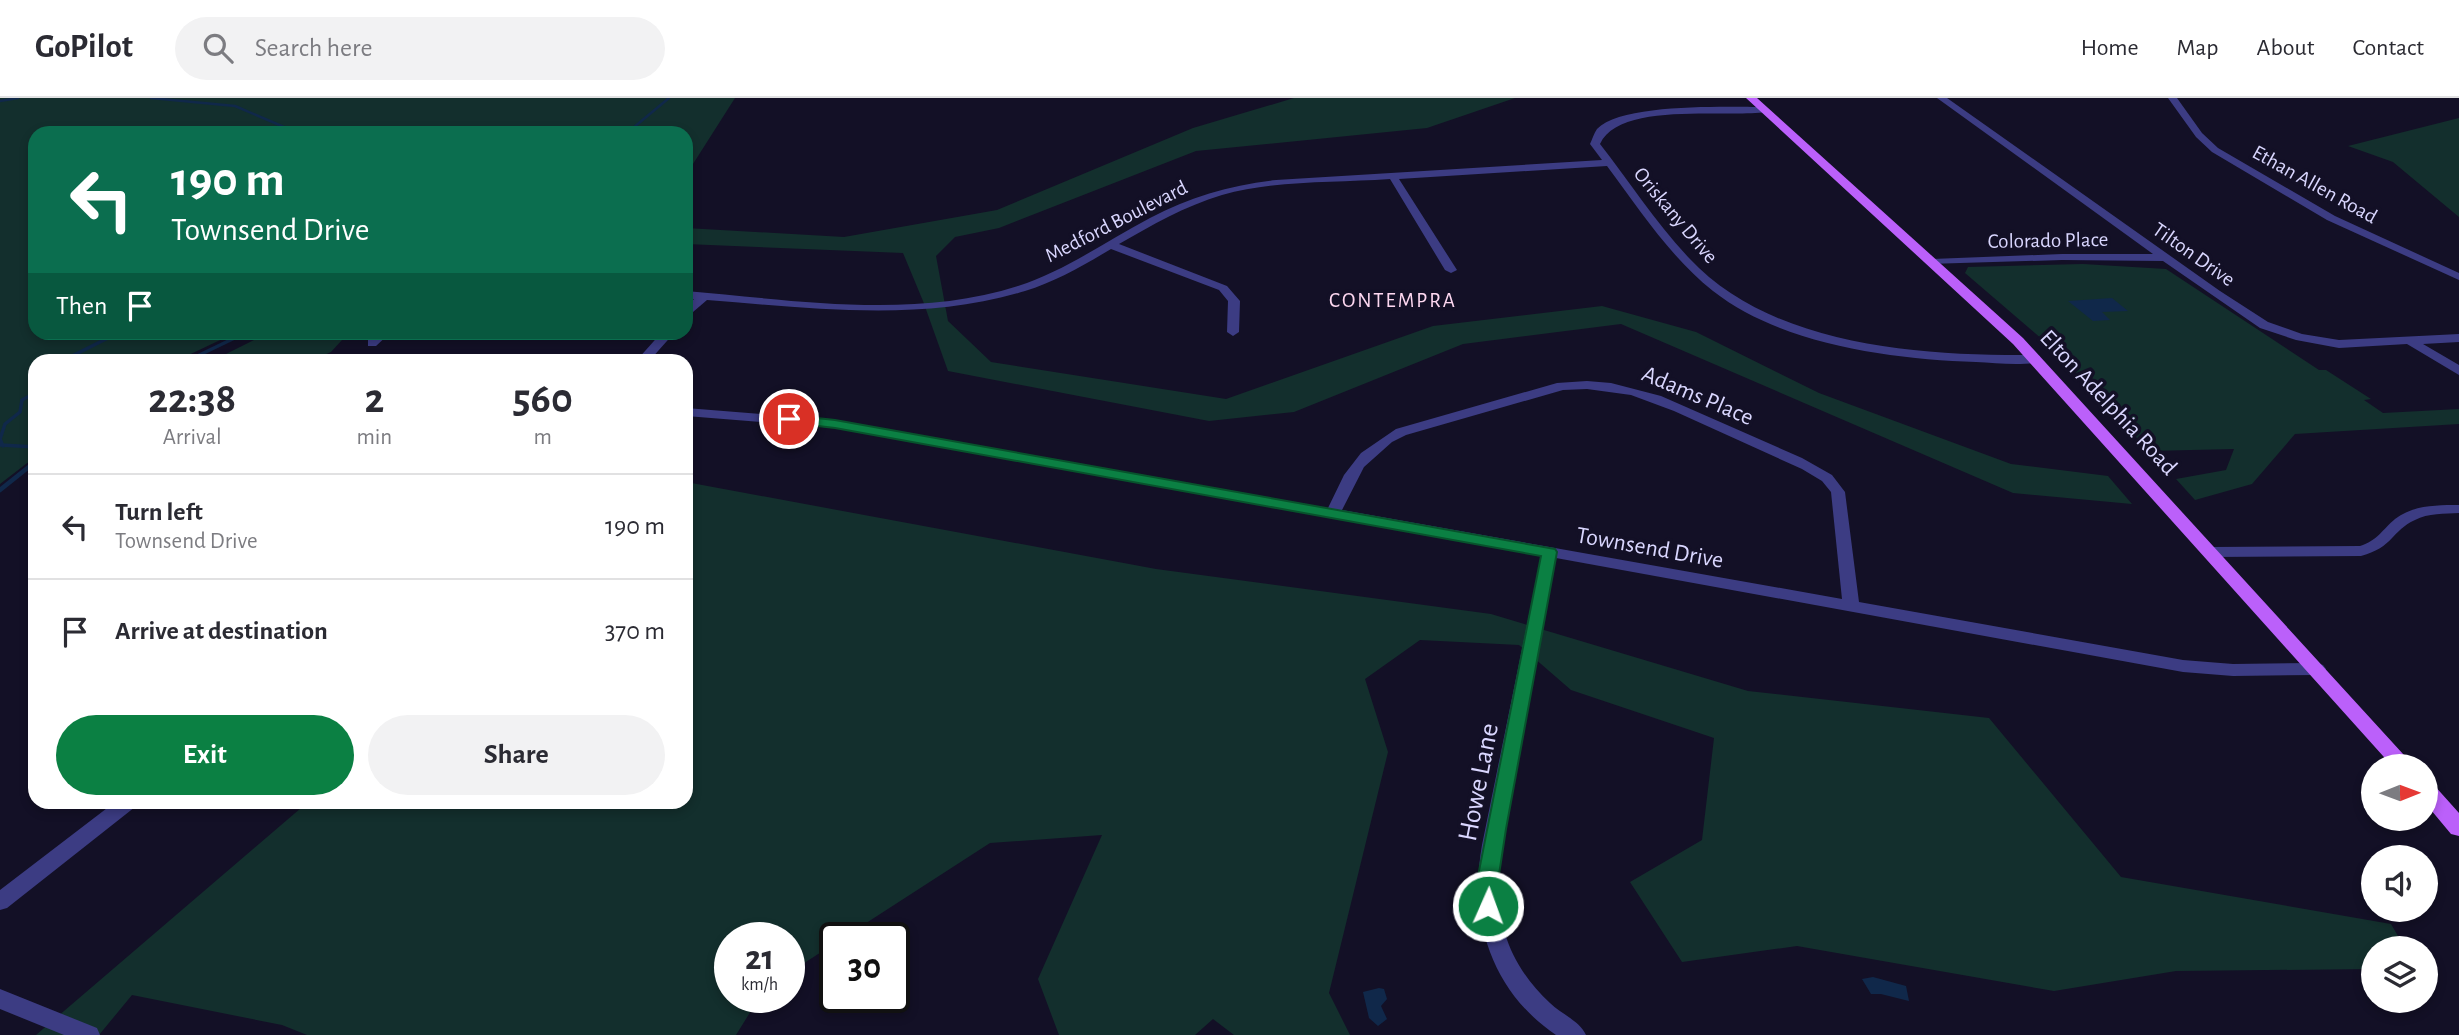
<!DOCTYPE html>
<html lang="en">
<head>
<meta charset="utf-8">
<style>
	body { margin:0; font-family:"Alegreya Sans",sans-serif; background:#f2f2f3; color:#2b2b33; height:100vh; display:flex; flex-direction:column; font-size:26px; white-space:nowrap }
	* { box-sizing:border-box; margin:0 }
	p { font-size:23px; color:#7c7c81 }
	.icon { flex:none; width:38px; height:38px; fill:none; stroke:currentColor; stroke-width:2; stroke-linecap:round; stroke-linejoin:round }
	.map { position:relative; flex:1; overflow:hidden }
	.drawer { position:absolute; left:28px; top:256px; width:665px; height:455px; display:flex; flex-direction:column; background:#fff; border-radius:21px; box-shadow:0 4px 10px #0003 }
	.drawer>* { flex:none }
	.banner { position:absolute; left:28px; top:28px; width:665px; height:214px; border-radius:21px; box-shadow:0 4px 10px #0003; background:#0b6e4f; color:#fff; overflow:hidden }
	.needle { width:46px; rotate:89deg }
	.fabs { position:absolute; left:2361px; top:656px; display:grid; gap:14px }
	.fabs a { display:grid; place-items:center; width:77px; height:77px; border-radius:50%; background:#fff; box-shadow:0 4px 10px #0003; font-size:35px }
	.speed { position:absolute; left:714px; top:824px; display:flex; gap:14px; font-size:35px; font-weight:700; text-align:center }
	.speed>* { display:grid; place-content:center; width:91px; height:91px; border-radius:50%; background:#fff; box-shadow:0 4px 10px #0003; line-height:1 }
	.speed small { font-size:18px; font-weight:400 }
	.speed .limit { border:4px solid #111; border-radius:10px; background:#fff; color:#111 }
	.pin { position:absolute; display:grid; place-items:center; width:60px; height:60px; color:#fff; margin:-30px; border:4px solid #fff; border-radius:50%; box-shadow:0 2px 7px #0007 }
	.me { position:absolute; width:77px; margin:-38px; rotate:2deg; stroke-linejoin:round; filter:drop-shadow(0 0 5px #0008) }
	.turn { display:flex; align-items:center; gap:24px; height:147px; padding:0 28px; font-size:32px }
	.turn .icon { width:91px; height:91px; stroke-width:2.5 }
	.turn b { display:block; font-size:49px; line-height:60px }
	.then { display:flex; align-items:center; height:66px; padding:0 28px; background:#0003; gap:14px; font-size:26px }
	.eta { display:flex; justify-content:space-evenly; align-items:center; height:119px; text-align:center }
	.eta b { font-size:42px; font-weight:700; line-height:49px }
	.cta { display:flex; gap:14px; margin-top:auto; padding:14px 28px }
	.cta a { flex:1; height:80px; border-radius:42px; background:#0b8043; color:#fff; font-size:28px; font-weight:700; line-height:80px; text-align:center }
	.cta a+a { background:#f2f2f3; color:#2b2b33 }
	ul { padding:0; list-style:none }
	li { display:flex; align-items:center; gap:21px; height:105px; padding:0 28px; border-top:2px solid #e1e1e2 }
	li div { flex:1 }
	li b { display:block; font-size:26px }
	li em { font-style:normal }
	header { display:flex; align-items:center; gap:42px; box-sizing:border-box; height:98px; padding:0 35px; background:#fff; border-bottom:2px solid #e1e1e2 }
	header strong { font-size:33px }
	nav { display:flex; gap:38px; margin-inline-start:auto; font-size:24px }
	.search { width:490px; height:63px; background:#f2f2f3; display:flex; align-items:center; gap:18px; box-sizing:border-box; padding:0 24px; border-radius:38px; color:#7c7c81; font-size:26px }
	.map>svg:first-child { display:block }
</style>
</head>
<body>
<header>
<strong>GoPilot</strong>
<div class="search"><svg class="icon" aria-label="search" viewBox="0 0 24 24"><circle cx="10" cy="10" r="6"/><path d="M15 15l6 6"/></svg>Search here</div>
<nav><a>Home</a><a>Map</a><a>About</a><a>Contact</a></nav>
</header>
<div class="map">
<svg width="2459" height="937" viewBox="0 0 2459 937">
	<rect width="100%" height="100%" fill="#131026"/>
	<path fill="#132f2d" d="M0,0H735L686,77V35H35V234L235,235L178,262H35V359L0,386Z
		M1294,0H1515L1427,30L1196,53L999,130L955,139L936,158L948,223L991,264L1226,301L1433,228L1602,208L1696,234L1819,295L2011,366L2108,378L2132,406L2013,395L1621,226L1463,246L1294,314L1209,323L948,273L923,203L903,155L686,146V130L844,139L997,112L1193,30Z
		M2459,20V119L2393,64L2348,48Z
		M2083,166L2166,171L2319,272H2326L2371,301L2364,302L2383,315L2459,311V326L2295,336L2252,386L2195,402L2176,381L2226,372L2234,351L2149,353L2050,248L1965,175L1968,169Z
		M270,234H359V235L342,242L331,254L313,262H214Z
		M686,384L1156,471L1491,516L1748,593L1989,620L2121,779L2391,826L2405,850H2373V871L2176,873L2054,893L1797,848L1682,864L1630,784L1702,742L1714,640L1571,592L1519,547L1420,542L1365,581L1388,654L1329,895L1350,937H1234L1213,921L1195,937H1059L1038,881L1102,737L990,745L843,840H835V845L789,875V840H730V900H759L736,937H307L282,927L132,897L99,937H36L308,704H686Z"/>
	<path fill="#10284a" d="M2112,200L2128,213L2102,214L2110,222L2093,223L2068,203Z
		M1873,879L1906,888L1909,903L1881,896H1871L1862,881Z
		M1379,890L1384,891L1387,901L1381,908L1387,921L1378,928L1369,920L1363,894Z"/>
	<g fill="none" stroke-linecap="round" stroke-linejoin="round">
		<path stroke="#10284a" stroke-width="2.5" d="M151,0L235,8L298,35
			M0,3L18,0
			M627,35L669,0"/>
		<path stroke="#10284a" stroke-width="3.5" d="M69,262L70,259L120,234
			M189,262L247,234
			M1,347L35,349
			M3,348L0,341L5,326L20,314L22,302L35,295"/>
		<path stroke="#10284a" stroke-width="4.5" d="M0,392L35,364"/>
		<path fill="#3c3c83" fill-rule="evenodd" d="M1937,0H1947L2220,193L2268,224L2302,236L2339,242L2459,236V244L2423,246L2459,267V277L2407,246L2339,250L2296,242L2260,230L2163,163L2062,162L1928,166V162L1932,161L2062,156H2153Z
			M2168,0H2177L2202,35L2218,50L2335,118L2459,175V182L2327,122L2212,54L2196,39Z
			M1763,9L1768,12L1766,14C1726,20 1619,3 1600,46C1629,83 1656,125 1689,160C1772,249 1921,258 2035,257L2040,258V264C2020,268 1996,265 1976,264C1891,261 1782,247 1713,193C1670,159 1640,112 1607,68L1399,81L1457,172L1451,175L1445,172L1390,81C1334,85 1275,82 1222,97C1185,108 1152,127 1119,146L1227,188L1240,203L1239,234L1233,238L1227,234L1228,203L1219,192L1111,151C1084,167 1055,184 1025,193C921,225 813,210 707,202L686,220V209L694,201H686V193C794,202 912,222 1018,188C1065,173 1106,143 1150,120C1190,99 1231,87 1276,82L1602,62L1590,46C1592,42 1594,35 1597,31C1622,5 1727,9 1763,9Z
			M377,234H391L376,248H368V242Z
			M662,234H675L650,262H637Z
			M1587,283L1611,285L1661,298L1802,360L1832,377L1845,394L1859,504L2183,562L2233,566L2317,565L2323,567L2326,571L2323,575L2317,577L2233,578L2183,574L1556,460L1502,747C1492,810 1502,860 1550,905C1561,916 1580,923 1586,937H1556C1491,893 1469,821 1482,747L1541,458L835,330L686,318V310L835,322L1328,410L1344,377L1361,355L1396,331L1557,285ZM1587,291L1631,297L1674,313L1802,371L1822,383L1831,394L1842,501L1342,412L1364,369L1392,344L1406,337L1563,292Z
			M2459,407V415C2445,416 2428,415 2415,422C2391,433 2394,449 2361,458L2211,459L2203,454L2211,449L2360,448C2377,443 2383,431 2395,421C2413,407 2437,407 2459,407Z
			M115,704H138L135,709L7,810L0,812V792Z
			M0,891L97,930L100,937H64L0,911Z"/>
		<path fill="#bb60fa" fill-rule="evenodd" d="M1746,0H1757L2023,240L2414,668H2392L2013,246Z
			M2426,684L2433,686L2459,715V738L2451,736L2426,706Z"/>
	</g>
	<path fill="#0b8043" stroke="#07532c" stroke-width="2" d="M789,317L835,322L1555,451L1557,454L1506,731L1498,783V808L1495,815L1488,817L1480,815L1477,808V783L1541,458L835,330L784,324V318Z"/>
	<g text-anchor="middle" stroke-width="7" stroke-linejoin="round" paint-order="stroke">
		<g font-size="21" fill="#d9d6fe" stroke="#131026">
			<text transform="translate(2315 86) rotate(29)" y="7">Ethan Allen Road</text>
			<text transform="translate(1676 117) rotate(50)" y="7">Oriskany Drive</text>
			<text transform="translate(1116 123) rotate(-27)" y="7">Medford Boulevard</text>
			<text transform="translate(2048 142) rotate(-1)" y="7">Colorado Place</text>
			<text transform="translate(2194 156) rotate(35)" y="7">Tilton Drive</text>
		</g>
		<g font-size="21" letter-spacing="2" fill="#fed8f1" stroke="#131026">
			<text x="1393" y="209">CONTEMPRA</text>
		</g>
		<g font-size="24" fill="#d9d6fe" stroke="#131026">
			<text transform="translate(1698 297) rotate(23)" y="8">Adams Place</text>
			<text transform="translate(2109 304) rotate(47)" y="8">Elton Adelphia Road</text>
			<text transform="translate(1650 449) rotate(10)" y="8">Townsend Drive</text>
		</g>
		<g font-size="28" fill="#d9d6fe" stroke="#131026">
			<text transform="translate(1477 684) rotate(-79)" y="10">Howe Lane</text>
		</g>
	</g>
</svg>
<div class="fabs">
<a><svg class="needle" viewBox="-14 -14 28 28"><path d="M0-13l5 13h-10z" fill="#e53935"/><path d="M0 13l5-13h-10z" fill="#7c7c81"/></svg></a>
<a><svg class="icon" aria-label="sound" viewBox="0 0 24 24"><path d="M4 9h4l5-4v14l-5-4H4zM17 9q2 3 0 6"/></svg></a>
<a><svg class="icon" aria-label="layers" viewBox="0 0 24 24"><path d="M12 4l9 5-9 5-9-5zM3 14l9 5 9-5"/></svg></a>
</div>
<div class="speed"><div>21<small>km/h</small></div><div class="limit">30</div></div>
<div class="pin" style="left:789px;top:321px;background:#d93025"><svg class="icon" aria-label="arrive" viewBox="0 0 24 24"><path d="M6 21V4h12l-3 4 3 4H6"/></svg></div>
<svg class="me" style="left:1488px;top:808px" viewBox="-20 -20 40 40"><circle r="17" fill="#0b8043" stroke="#fff" stroke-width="3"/><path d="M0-11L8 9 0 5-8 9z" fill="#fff"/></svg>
<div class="banner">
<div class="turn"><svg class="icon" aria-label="left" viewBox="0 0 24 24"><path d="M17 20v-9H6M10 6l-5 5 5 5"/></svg><div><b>190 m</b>Townsend Drive</div></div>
<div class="then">Then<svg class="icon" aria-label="arrive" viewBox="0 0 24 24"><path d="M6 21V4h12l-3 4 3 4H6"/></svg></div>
</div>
<section class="drawer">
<div class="eta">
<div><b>22:38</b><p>Arrival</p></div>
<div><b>2</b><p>min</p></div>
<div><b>560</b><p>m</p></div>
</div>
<ul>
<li><svg class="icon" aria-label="left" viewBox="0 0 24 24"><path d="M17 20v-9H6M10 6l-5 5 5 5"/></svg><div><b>Turn left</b><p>Townsend Drive</p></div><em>190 m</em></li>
<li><svg class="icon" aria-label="arrive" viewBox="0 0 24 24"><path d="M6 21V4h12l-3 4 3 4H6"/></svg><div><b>Arrive at destination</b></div><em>370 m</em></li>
</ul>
<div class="cta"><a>Exit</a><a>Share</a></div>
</section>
</div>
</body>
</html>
